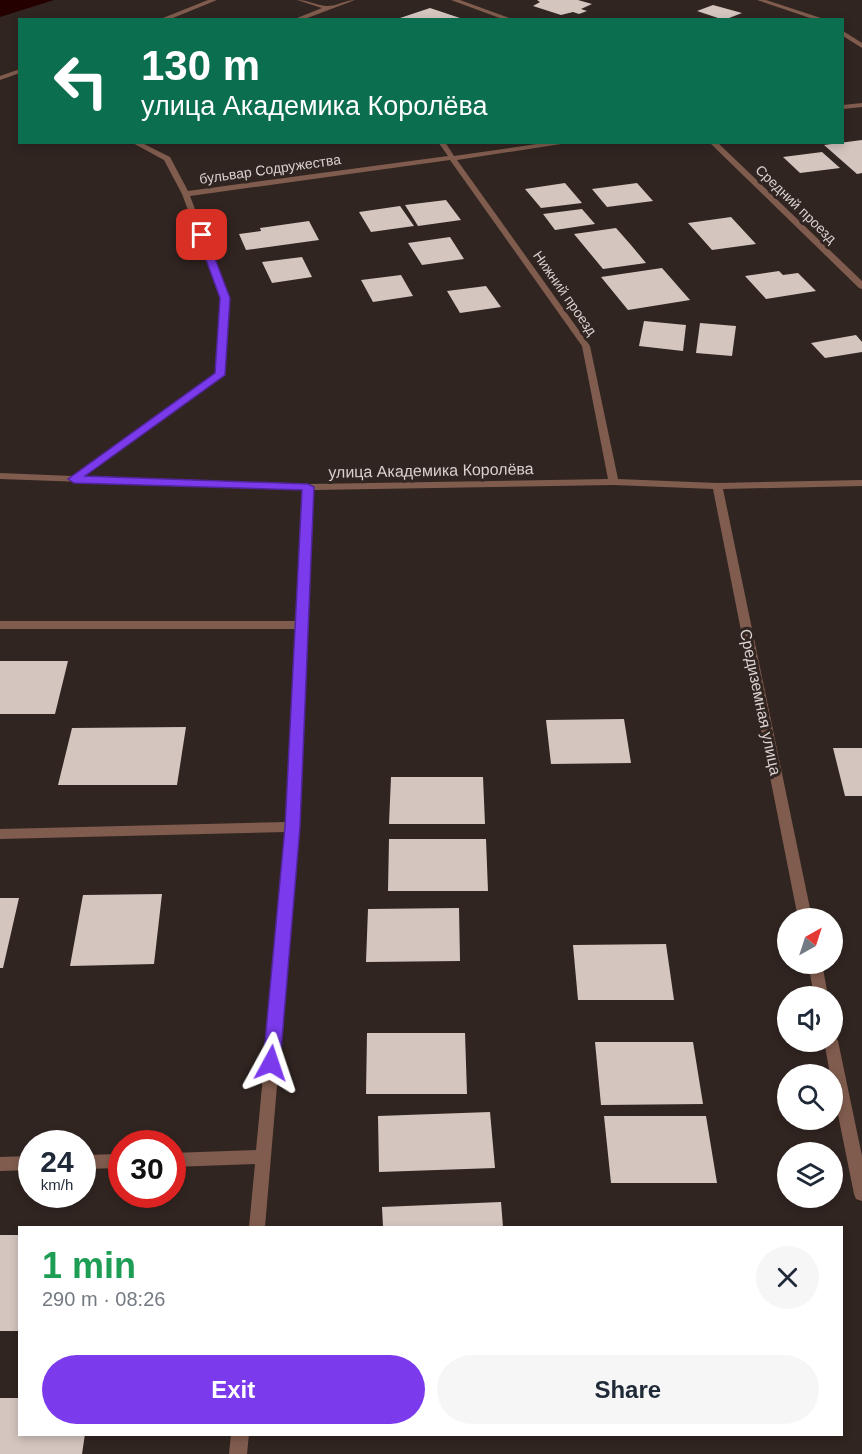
<!DOCTYPE html>
<html lang="en">
<head>
<meta charset="utf-8">
<style>
	body { margin:0; font-family:Arial,sans-serif; background:#f6f6f7; color:#1f2937; height:100vh; display:flex; flex-direction:column; font-size:22px; white-space:nowrap }
	* { box-sizing:border-box; margin:0 }
	p { font-size:20px; color:#747a83 }
	.icon { flex:none; width:33px; height:33px; fill:none; stroke:currentColor; stroke-width:2; stroke-linecap:round; stroke-linejoin:round }
	.map { position:relative; flex:1; overflow:hidden }
	.panel { position:absolute; left:18px; top:1226px; width:825px; height:210px; display:flex; flex-direction:column; background:#fff; border-radius:0px; box-shadow:0 3px 9px #0003 }
	.panel>* { flex:none }
	.guide { position:absolute; left:18px; top:18px; width:826px; height:126px; border-radius:0px; box-shadow:0 3px 9px #0003; background:#0b6e4f; color:#fff; overflow:hidden }
	.needle { width:39px; rotate:39deg }
	.tools { position:absolute; left:777px; top:908px; display:grid; gap:12px }
	.tools a { display:grid; place-items:center; width:66px; height:66px; border-radius:50%; background:#fff; box-shadow:0 3px 9px #0003; font-size:30px }
	.speed { position:absolute; left:18px; top:1130px; display:flex; gap:12px; font-size:30px; font-weight:700; text-align:center }
	.speed>* { display:grid; place-content:center; width:78px; height:78px; border-radius:50%; background:#fff; box-shadow:0 3px 9px #0003; line-height:1 }
	.speed small { font-size:15px; font-weight:400 }
	.speed .limit { border:9px solid #d22; background:#fff; color:#111 }
	.pin { position:absolute; display:grid; place-items:center; width:51px; height:51px; color:#fff; margin:-26px; border-radius:12px; box-shadow:0 3px 9px #0006 }
	.me { position:absolute; width:66px; margin:-33px; rotate:5deg; stroke-linejoin:round; filter:drop-shadow(0 0 4px #0008) }
	.turn { display:flex; align-items:center; gap:21px; height:126px; padding:0 24px; font-size:27px }
	.turn .icon { width:78px; height:78px; stroke-width:2.5 }
	.turn b { display:block; font-size:42px; line-height:51px }
	.round { display:grid; place-items:center; flex:none; width:63px; height:63px; border-radius:32px; background:#f6f6f7 }
	.summary { display:flex; align-items:center; justify-content:space-between; height:102px; padding:0 24px }
	h1 { font-size:36px; font-weight:600; line-height:45px; color:#1e9e55 }
	.cta { display:flex; gap:12px; margin-top:auto; padding:12px 24px }
	.cta a { flex:1; height:69px; border-radius:36px; background:#7c3aed; color:#fff; font-size:24px; font-weight:600; line-height:69px; text-align:center }
	.cta a+a { background:#f6f6f7; color:#1f2937 }
	.map>svg:first-child { display:block }
</style>
</head>
<body>
<div class="map">
<svg width="862" height="1454" viewBox="0 0 862 1454">
	<rect width="100%" height="100%" fill="#312521"/>
	<path fill="#240000" d="M0,0H54L0,17Z"/>
	<path fill="#d4c5bf" d="M537,0H578L592,4L581,9L587,11L579,14L573,12L561,15L533,6L540,2Z
		M713,5L742,13L724,20L697,11Z
		M430,8L460,18L397,20V19Z
		M862,140V173L857,174L824,145Z
		M822,152L840,168L800,173L783,157Z
		M565,183L582,203L541,208L525,189Z
		M637,183L653,201L607,207L592,189Z
		M446,200L461,220L418,226L405,205Z
		M400,206L414,226L371,232L359,212Z
		M582,209L595,224L555,230L543,214Z
		M731,217L756,244L712,250L688,223Z
		M309,221L319,240L246,250L239,234L261,231L260,228Z
		M616,228L631,245L646,263L603,269L574,234Z
		M450,237L464,259L422,265L408,243Z
		M302,257L312,277L272,283L262,262Z
		M662,268L690,300L628,310L601,277Z
		M779,271L783,275L798,273L816,291L766,299L745,276Z
		M401,275L413,296L373,302L361,280Z
		M486,286L501,307L460,313L447,291Z
		M644,321L686,325L683,351L639,346Z
		M700,323L736,326L732,356L696,353Z
		M856,335L862,342V352L825,358L811,343Z
		M0,661H68L55,714H0Z
		M624,719L631,763L551,764L546,720Z
		M186,727L177,785H58L72,728Z
		M833,748H862V796H845Z
		M391,777H483L485,824H389Z
		M389,839H486L488,891H388Z
		M162,894L154,964L70,966L83,895Z
		M0,898H19L3,968H0Z
		M459,908L460,961L366,962L368,909Z
		M666,944L674,1000H578L573,945Z
		M367,1033H465L467,1094H366Z
		M595,1042H693L703,1104L601,1105Z
		M490,1112L495,1168L379,1172L378,1116Z
		M604,1116H706L717,1183H611Z
		M501,1202L503,1227H383L382,1207Z
		M0,1235H20V1331H0Z
		M0,1398H20V1434H85L82,1454H0Z"/>
	<g fill="none" stroke-linecap="round" stroke-linejoin="round">
		<path fill="#805c4e" fill-rule="evenodd" d="M208,0H217L168,20H158Z
			M297,0C308,0 316,5 326,6C335,7 345,0 355,0L302,20H292L322,8Z
			M451,0H460L515,20H505Z
			M757,0H766L827,20H816Z
			M843,31L862,43V48L843,36Z
			M20,69V73L0,80V76Z
			M862,103V107L843,109V105Z
			M131,142H140L170,157L188,191L448,156L438,142H445L454,156L551,142H574L457,160L590,346L618,479L717,483L862,480V486L723,489L812,918H798L713,489L614,485L313,490L299,827L265,1227H249L255,1164L172,1167V1153L256,1150L286,832L0,839V829L287,822L296,629H0V621H297L303,490L0,479V473L72,476L216,374L221,298L182,194L164,160ZM450,160L582,346L608,479L308,484L85,476L225,375L229,298L190,196Z
			M709,142H717L862,281V289L859,288Z
			M808,963H822L828,996H814Z
			M832,1035L836,1037L838,1041L862,1156V1201L856,1199L854,1194L832,1085V1074H830L824,1041H832Z
			M122,1154V1168L82,1169V1155Z
			M32,1156V1170L0,1171V1157Z
			M231,1434H249L247,1454H229Z"/>
	</g>
	<path fill="#7c3aed" stroke="#51269a" stroke-width="1.5" d="M202,233L206,235L230,298L225,375L85,476L308,484L314,487L300,827L280,1063L277,1068H265L263,1063L285,827L302,490L74,483L68,479L215,373L220,298L197,235Z"/>
	<g text-anchor="middle" stroke-width="6" stroke-linejoin="round" paint-order="stroke">
		<g font-size="14" fill="#d9d1ce" stroke="#312521">
			<text transform="translate(270 169) rotate(-8)" y="5">бульвар Содружества</text>
			<text transform="translate(796 204) rotate(44)" y="5">Средний проезд</text>
			<text transform="translate(565 293) rotate(55)" y="5">Нижний проезд</text>
		</g>
		<g font-size="16" fill="#d9d1ce" stroke="#312521">
			<text transform="translate(431 470) rotate(-1)" y="6">улица Академика Королёва</text>
			<text transform="translate(761 702) rotate(78)" y="6">Средиземная улица</text>
		</g>
	</g>
</svg>
<div class="tools">
<a><svg class="needle" viewBox="-14 -14 28 28"><path d="M0-13l5 13h-10z" fill="#e53935"/><path d="M0 13l5-13h-10z" fill="#747a83"/></svg></a>
<a><svg class="icon" aria-label="sound" viewBox="0 0 24 24"><path d="M4 9h4l5-4v14l-5-4H4zM17 9q2 3 0 6"/></svg></a>
<a><svg class="icon" aria-label="search" viewBox="0 0 24 24"><circle cx="10" cy="10" r="6"/><path d="M15 15l6 6"/></svg></a>
<a><svg class="icon" aria-label="layers" viewBox="0 0 24 24"><path d="M12 4l9 5-9 5-9-5zM3 14l9 5 9-5"/></svg></a>
</div>
<div class="speed"><div>24<small>km/h</small></div><div class="limit">30</div></div>
<div class="pin" style="left:202px;top:235px;background:#d93025"><svg class="icon" aria-label="arrive" viewBox="0 0 24 24"><path d="M6 21V4h12l-3 4 3 4H6"/></svg></div>
<svg class="me" style="left:271px;top:1063px" viewBox="-20 -20 40 40"><path d="M0-17L14 15 0 8-14 15z" fill="#7c3aed" stroke="#fff" stroke-width="4"/></svg>
<div class="guide">
<div class="turn"><svg class="icon" aria-label="left" viewBox="0 0 24 24"><path d="M17 20v-9H6M10 6l-5 5 5 5"/></svg><div><b>130 m</b>улица Академика Королёва</div></div>
</div>
<section class="panel">
<div class="summary"><div><h1>1 min</h1><p>290 m · 08:26</p></div><a class="round"><svg class="icon" aria-label="close" viewBox="0 0 24 24"><path d="M6 6l12 12M18 6L6 18"/></svg></a></div>
<div class="cta"><a>Exit</a><a>Share</a></div>
</section>
</div>
</body>
</html>
